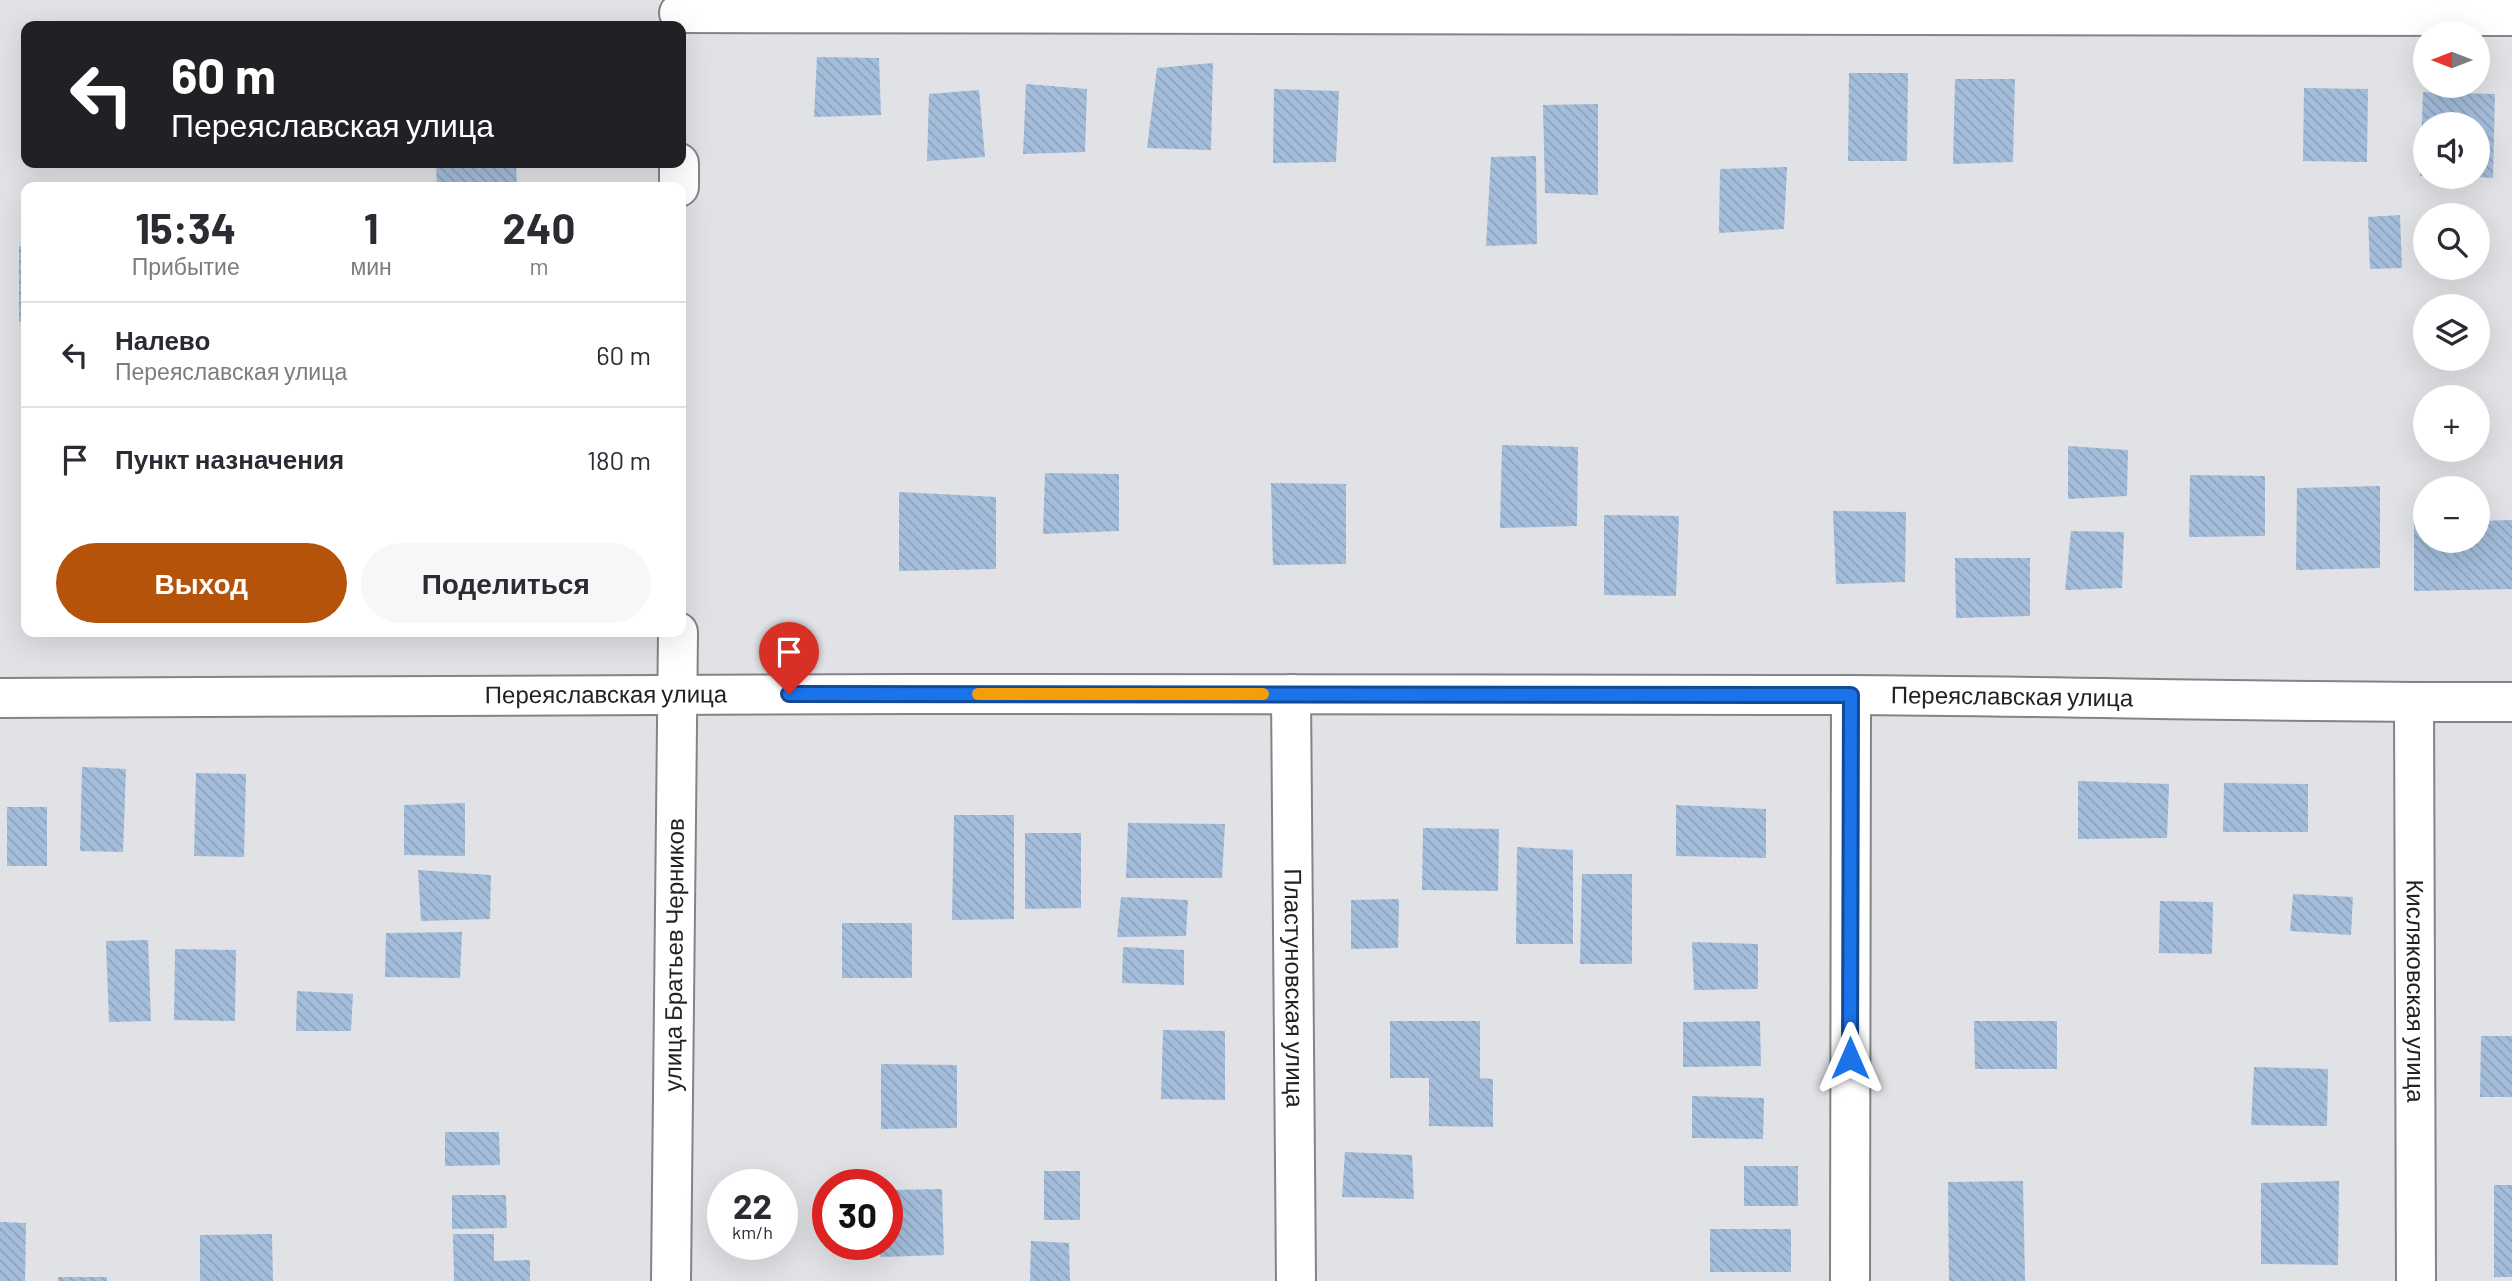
<!DOCTYPE html>
<html lang="ru">
<head>
<meta charset="utf-8">
<style>
	body { margin:0; font-family:Barlow,sans-serif; background:#f7f7f7; color:#2b2b33; height:100vh; display:flex; flex-direction:column; font-size:26px; white-space:nowrap }
	* { box-sizing:border-box; margin:0 }
	p { font-size:23px; color:#7c7c81 }
	.icon { flex:none; width:38px; height:38px; fill:none; stroke:currentColor; stroke-width:2; stroke-linecap:round; stroke-linejoin:round }
	.map { position:relative; flex:1; overflow:hidden }
	.drawer { position:absolute; left:21px; top:182px; width:665px; height:455px; display:flex; flex-direction:column; background:#fff; border-radius:14px; box-shadow:0 7px 28px #0002 }
	.drawer>* { flex:none }
	.top-card { position:absolute; left:21px; top:21px; width:665px; height:147px; border-radius:14px; box-shadow:0 7px 28px #0002; background:#202124; color:#fff; overflow:hidden }
	.needle { width:46px; rotate:270deg }
	.fabs { position:absolute; left:2413px; top:21px; display:grid; gap:14px }
	.fabs a { display:grid; place-items:center; width:77px; height:77px; border-radius:50%; background:#fff; box-shadow:0 7px 28px #0002; font-size:35px }
	.speed { position:absolute; left:707px; top:1169px; display:flex; gap:14px; font-size:35px; font-weight:700; text-align:center }
	.speed>* { display:grid; place-content:center; width:91px; height:91px; border-radius:50%; background:#fff; box-shadow:0 7px 28px #0002; line-height:1 }
	.speed small { font-size:18px; font-weight:400 }
	.speed .limit { border:10px solid #d22; background:#fff; color:#111 }
	.pin { position:absolute; display:grid; place-items:center; width:60px; height:60px; color:#fff; margin:-72px -30px; border-radius:50% 50% 50% 0; rotate:-45deg; box-shadow:0 0 7px #0007 }
	.pin .icon { rotate:45deg }
	.me { position:absolute; width:77px; margin:-38px; rotate:0deg; stroke-linejoin:round; filter:drop-shadow(0 0 5px #0008) }
	.turn { display:flex; align-items:center; gap:24px; height:147px; padding:0 35px; font-size:32px }
	.turn .icon { width:91px; height:91px; stroke-width:2.5 }
	.turn b { display:block; font-size:49px; line-height:60px }
	.eta { display:flex; justify-content:space-evenly; align-items:center; height:119px; text-align:center }
	.eta b { font-size:42px; font-weight:700; line-height:49px }
	.action { display:flex; gap:14px; margin-top:auto; padding:14px 35px }
	.action a { flex:1; height:80px; border-radius:42px; background:#b45309; color:#fff; font-size:28px; font-weight:700; line-height:80px; text-align:center }
	.action a+a { background:#f7f7f7; color:#2b2b33 }
	ul { padding:0; list-style:none }
	li { display:flex; align-items:center; gap:21px; height:105px; padding:0 35px; border-top:2px solid #e1e1e2 }
	li div { flex:1 }
	li b { display:block; font-size:26px }
	li em { font-style:normal }
	.map>svg:first-child { display:block }
</style>
</head>
<body>
<div class="map">
<svg width="2512" height="1281" viewBox="0 0 2512 1281">
	<defs>
		<pattern id="building-back-hatch" width="6" height="6" patternUnits="userSpaceOnUse" patternTransform="scale(1.75)"><rect width="6" height="6" fill="#a4bddb"/><path d="M-1 5l2 2M0 0l6 6M5-1l2 2" fill="none" stroke="#8da2bc"/></pattern>
	</defs>
	<rect width="100%" height="100%" fill="#e0e2e5"/>
	<path fill="url(#building-back-hatch)" d="M817,57L879,58L881,115L814,117Z
		M1213,63L1211,150L1147,148L1157,68Z
		M1849,73H1908L1907,161H1848Z
		M1955,79H2015L2013,162L1953,164Z
		M1026,84L1087,89L1085,152L1023,154Z
		M2304,88L2368,89L2367,162L2303,161Z
		M1274,89L1339,91L1336,162L1273,163Z
		M979,90L985,157L927,161L929,94Z
		M2423,92L2495,94L2493,178L2478,177V124H2426V176H2420Z
		M1598,104V195L1545,193L1543,105Z
		M1536,156L1537,244L1486,246L1491,157Z
		M436,163H516L517,187H437Z
		M1787,167L1784,229L1719,233L1720,169Z
		M2400,215L2402,268L2370,269L2368,217Z
		M19,246H26V322H19Z
		M24,390H26V504H22Z
		M1502,445L1578,447L1577,526L1500,528Z
		M2068,446L2128,450L2127,496L2068,499Z
		M1045,473L1119,474V531L1043,534Z
		M2190,475L2265,476V536L2189,537Z
		M1271,483L1346,484V564L1273,565Z
		M2380,486V568L2296,570L2297,488Z
		M899,492L996,497V569L899,571Z
		M1833,511L1906,512L1905,582L1836,584Z
		M1604,515L1679,516L1676,596L1604,595Z
		M2512,520V589L2414,591V523L2426,522V541H2478V521Z
		M2071,531L2124,532L2122,588L2065,590Z
		M1955,558H2030V616L1956,618Z
		M82,767L126,769L123,852L80,851Z
		M196,773L246,774L244,857L194,856Z
		M2078,781L2169,784L2167,838L2078,839Z
		M2224,783L2308,784V832H2223Z
		M465,803V856L404,855V805Z
		M1676,805L1766,809V858L1676,856Z
		M7,807H47V866H7Z
		M954,815H1014V919L952,920Z
		M1128,823L1225,824L1222,878H1126Z
		M1423,828L1499,829L1498,891L1422,890Z
		M1025,833H1081V908L1025,909Z
		M1517,847L1573,850V944H1516Z
		M418,870L491,875L490,919L421,921Z
		M1582,874H1632V964H1580Z
		M2293,894L2353,897L2351,935L2290,931Z
		M1121,897L1188,900L1186,936L1117,937Z
		M1399,899L1398,948L1351,949V900Z
		M2160,901L2213,902L2212,954L2159,953Z
		M842,923H912V978H842Z
		M462,932L460,978L385,977L386,933Z
		M148,940L151,1021L109,1022L106,941Z
		M1692,942L1758,944V989L1694,990Z
		M1123,947L1184,950V985L1122,983Z
		M175,949L236,950L235,1021L174,1020Z
		M297,991L353,994L351,1031H296Z
		M1390,1021H1480V1078L1493,1079V1127L1429,1126V1078H1390Z
		M1760,1021L1761,1066L1683,1067V1022Z
		M1974,1021H2057V1069H1975Z
		M1163,1030L1225,1031V1100L1161,1099Z
		M2481,1036H2512V1097H2480Z
		M881,1064L957,1065V1128L881,1129Z
		M2254,1067L2328,1069L2327,1126L2251,1125Z
		M1692,1096L1764,1098L1763,1139L1692,1138Z
		M445,1132H499L500,1165L445,1166Z
		M1345,1152L1412,1155L1414,1199L1342,1197Z
		M1744,1166H1798V1206H1744Z
		M1044,1171H1080V1220H1044Z
		M2023,1181L2025,1281H1949L1948,1182Z
		M2339,1181L2338,1265L2261,1264V1183Z
		M2494,1185H2512V1277H2494Z
		M942,1189L944,1255L880,1257V1244H887V1190Z
		M452,1195H506L507,1228L452,1229Z
		M0,1222L26,1223L25,1281H0Z
		M1710,1229H1791V1272H1710Z
		M272,1234L273,1281H200V1235Z
		M453,1234H494V1261L530,1260V1281H454Z
		M1031,1241L1069,1243L1070,1281H1030Z
		M58,1277H107V1281H58Z"/>
	<g fill="none" stroke-linecap="round" stroke-linejoin="round">
		<g stroke="#828486" stroke-width="42">
			<g id="street">
				<path d="M679,13L2512,16"/>
				<path d="M679,187V163"/>
				<path id="s1" d="M1291,694L1296,1281"/>
				<path id="s2" d="M0,698C614,694 1229,692 1843,695C2066,696 2289,703 2512,702"/>
				<path id="s3" d="M2414,702L2416,1281"/>
				<path id="s4" d="M671,1281L678,632"/>
				<path d="M1850,1281L1851,695"/>
			</g>
		</g>
		<use href="#street" stroke="#fff" stroke-width="38"/>
	</g>
	<g fill="none" stroke-linecap="round" stroke-linejoin="round">
		<g stroke="#114b97" stroke-width="18">
			<path id="route" d="M789,694L1851,695L1850,1058"/>
		</g>
		<use href="#route" stroke="#1a73e8" stroke-width="12"/>
		<path stroke="#f59e0b" stroke-width="12" d="M978,694H1263"/>
	</g>
	<g text-anchor="middle" stroke-width="7" stroke-linejoin="round" paint-order="stroke">
		<g font-size="24" fill="#222223" stroke="#e0e2e5">
			<text dy="8" stroke="none"><textPath href="#s2" startOffset="606">Переяславская улица</textPath></text>
			<text dy="8" stroke="none"><textPath href="#s2" startOffset="2012">Переяславская улица</textPath></text>
			<text dy="8" stroke="none"><textPath href="#s4" startOffset="326">улица Братьев Черников</textPath></text>
			<text dy="8" stroke="none"><textPath href="#s1" startOffset="294">Пластуновская улица</textPath></text>
			<text dy="8" stroke="none"><textPath href="#s3" startOffset="289">Кисляковская улица</textPath></text>
		</g>
	</g>
</svg>
<div class="fabs">
<a><svg class="needle" viewBox="-14 -14 28 28"><path d="M0-13l5 13h-10z" fill="#e53935"/><path d="M0 13l5-13h-10z" fill="#7c7c81"/></svg></a>
<a><svg class="icon" aria-label="sound" viewBox="0 0 24 24"><path d="M4 9h4l5-4v14l-5-4H4zM17 9q2 3 0 6"/></svg></a>
<a><svg class="icon" aria-label="search" viewBox="0 0 24 24"><circle cx="10" cy="10" r="6"/><path d="M15 15l6 6"/></svg></a>
<a><svg class="icon" aria-label="layers" viewBox="0 0 24 24"><path d="M12 4l9 5-9 5-9-5zM3 14l9 5 9-5"/></svg></a>
<a>+</a>
<a>−</a>
</div>
<div class="speed"><div>22<small>km/h</small></div><div class="limit">30</div></div>
<div class="pin" style="left:789px;top:694px;background:#d93025"><svg class="icon" aria-label="arrive" viewBox="0 0 24 24"><path d="M6 21V4h12l-3 4 3 4H6"/></svg></div>
<svg class="me" style="left:1850px;top:1058px" viewBox="-20 -20 40 40"><path d="M0-17L14 15 0 8-14 15z" fill="#1a73e8" stroke="#fff" stroke-width="4"/></svg>
<div class="top-card">
<div class="turn"><svg class="icon" aria-label="left" viewBox="0 0 24 24"><path d="M17 20v-9H6M10 6l-5 5 5 5"/></svg><div><b>60 m</b>Переяславская улица</div></div>
</div>
<section class="drawer">
<div class="eta">
<div><b>15:34</b><p>Прибытие</p></div>
<div><b>1</b><p>мин</p></div>
<div><b>240</b><p>m</p></div>
</div>
<ul>
<li><svg class="icon" aria-label="left" viewBox="0 0 24 24"><path d="M17 20v-9H6M10 6l-5 5 5 5"/></svg><div><b>Налево</b><p>Переяславская улица</p></div><em>60 m</em></li>
<li><svg class="icon" aria-label="arrive" viewBox="0 0 24 24"><path d="M6 21V4h12l-3 4 3 4H6"/></svg><div><b>Пункт назначения</b></div><em>180 m</em></li>
</ul>
<div class="action"><a>Выход</a><a>Поделиться</a></div>
</section>
</div>
</body>
</html>
